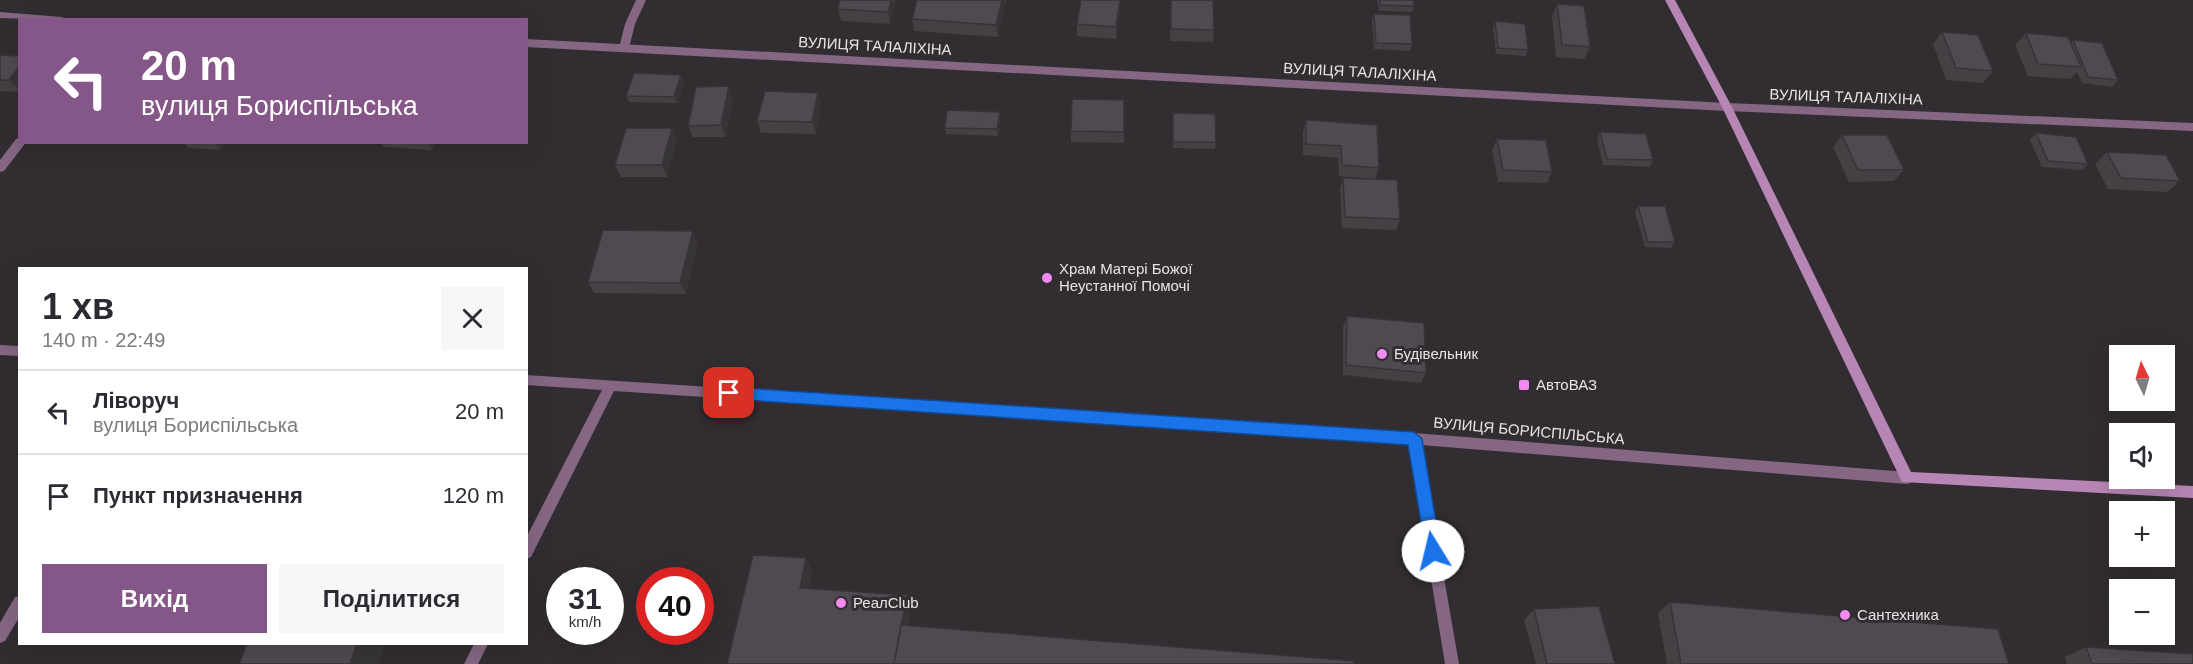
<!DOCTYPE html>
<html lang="uk">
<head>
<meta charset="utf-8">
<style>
	body { margin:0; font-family:Helvetica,sans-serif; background:#f7f7f7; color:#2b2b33; height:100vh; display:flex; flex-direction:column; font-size:22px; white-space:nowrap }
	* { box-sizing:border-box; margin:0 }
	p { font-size:20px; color:#7c7c81 }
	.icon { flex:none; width:33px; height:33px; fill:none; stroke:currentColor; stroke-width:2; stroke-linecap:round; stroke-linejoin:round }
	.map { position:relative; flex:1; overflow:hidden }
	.panel { position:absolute; left:18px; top:267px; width:510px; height:378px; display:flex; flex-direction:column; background:#fff; border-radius:0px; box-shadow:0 6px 24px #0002 }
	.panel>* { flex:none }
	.top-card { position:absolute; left:18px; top:18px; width:510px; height:126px; border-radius:0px; box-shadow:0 6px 24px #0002; background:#855688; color:#fff; overflow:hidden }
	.needle { width:39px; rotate:355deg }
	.fabs { position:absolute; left:2109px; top:345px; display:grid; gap:12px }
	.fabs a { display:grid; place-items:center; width:66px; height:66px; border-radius:0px; background:#fff; box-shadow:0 6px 24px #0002; font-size:30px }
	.speed { position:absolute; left:546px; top:567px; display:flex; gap:12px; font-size:30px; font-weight:700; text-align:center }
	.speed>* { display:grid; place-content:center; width:78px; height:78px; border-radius:50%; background:#fff; box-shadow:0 6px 24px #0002; line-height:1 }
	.speed small { font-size:15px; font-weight:400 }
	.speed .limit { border:9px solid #d22; background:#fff; color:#111 }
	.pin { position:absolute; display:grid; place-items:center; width:51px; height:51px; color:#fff; margin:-26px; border-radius:12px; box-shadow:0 3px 9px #0006 }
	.me { position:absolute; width:66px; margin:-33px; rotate:351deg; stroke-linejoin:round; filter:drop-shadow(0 0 4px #0008) }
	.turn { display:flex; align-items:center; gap:21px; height:126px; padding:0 24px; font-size:27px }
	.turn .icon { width:78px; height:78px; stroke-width:2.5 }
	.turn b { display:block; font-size:42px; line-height:51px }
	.round { display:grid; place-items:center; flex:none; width:63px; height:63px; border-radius:0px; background:#f7f7f7 }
	.overview { display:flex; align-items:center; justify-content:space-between; height:102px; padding:0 24px }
	h1 { font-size:36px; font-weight:800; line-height:45px }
	.cta { display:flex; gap:12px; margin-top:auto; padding:12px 24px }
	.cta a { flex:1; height:69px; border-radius:0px; background:#855688; color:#fff; font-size:24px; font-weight:800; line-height:69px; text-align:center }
	.cta a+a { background:#f7f7f7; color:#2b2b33 }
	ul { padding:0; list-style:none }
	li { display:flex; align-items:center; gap:18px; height:84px; padding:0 24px; border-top:2px solid #e1e1e2 }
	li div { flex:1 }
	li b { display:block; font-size:22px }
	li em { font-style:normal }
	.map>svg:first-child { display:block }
</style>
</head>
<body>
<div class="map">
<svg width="2193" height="664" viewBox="0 0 2193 664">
	<rect width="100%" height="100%" fill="#312d31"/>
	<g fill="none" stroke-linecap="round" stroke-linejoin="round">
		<path fill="#856784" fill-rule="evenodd" d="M636,0H646L635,24L629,48L624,52L619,48L625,24Z
			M20,138V142H25L24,145L4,171L0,172V160L16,139Z
			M20,596V616L5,641L0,643V623L15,597Z"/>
		<path fill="#856784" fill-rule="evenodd" d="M0,12L62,17L67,20L0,18Z
			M526,39L1727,103L2193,123V131L1727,111L526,47Z"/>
		<path fill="#856784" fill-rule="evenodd" d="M0,345L20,346V356L0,355Z
			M526,375L1414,433L1907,472L1912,474L1913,478L1912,482L1907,484L1421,445L1459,664H1445L1409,444L614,391L531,557L526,559V538L602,390L526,385Z
			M474,644H488L478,664H464Z"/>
		<path fill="#b786b5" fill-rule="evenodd" d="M1665,0H1675L1732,107L1911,472L2193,486V498L1902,482L1722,107Z"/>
	</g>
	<path fill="#444044" d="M917,0H1006L998,37L914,31L912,19Z
		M1171,0L1214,30L1213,42L1170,41Z
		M1377,0H1413L1414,6L1412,12L1379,11Z
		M895,2L890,24L841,21L838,9Z
		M1557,4L1590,47L1584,59L1556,57L1552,16Z
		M1120,11L1116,39L1077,36V24Z
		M1374,14L1412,44L1410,51L1374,49L1372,20Z
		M1495,21L1528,50L1526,56L1496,54L1493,28Z
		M1942,32L1993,71L1983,83L1946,80L1933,44Z
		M2026,33L2071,43L2073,40L2118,80L2112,87L2082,83L2077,72L2070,79L2028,76L2015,45Z
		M0,55L20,56V92L0,91Z
		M681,75L684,81L677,103L629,102L626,96Z
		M733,98L726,137H693L688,126Z
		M1124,100V143L1071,142V131Z
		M821,104L816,134L761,133L757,121Z
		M1000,112V118L998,136L946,134L945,128Z
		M1173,113L1216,142L1215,149L1173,148Z
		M1306,120L1379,168L1375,179L1339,176L1338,158L1303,155V132Z
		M672,128L677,140L667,177H621L615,165Z
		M1600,132L1653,160L1650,167L1603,165L1597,138Z
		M2036,133L2088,164L2082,170L2042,167L2030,140Z
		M1842,135L1904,170L1894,181L1849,182L1833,147Z
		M1497,139L1552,172L1547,183L1498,182L1492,150Z
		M183,142H226L221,150L189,148Z
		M380,142H436L432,150L384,147Z
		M2107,152L2180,181L2167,192L2108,189L2095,164Z
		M1343,178L1400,219L1396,230L1342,228L1340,189Z
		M1638,206L1675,242L1671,248L1645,247L1635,212Z
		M698,243L686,294L594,293L588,282Z
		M1347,316L1426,373L1421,383L1343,375V327Z
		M1670,602L2009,664H1667L1658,613Z
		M1534,609L1615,664H1536L1524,620Z
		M2086,647L2193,664H2067L2065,657Z"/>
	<path fill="#373437" d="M891,0H895V2L890,24L888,12Z
		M1002,0H1006L998,37L996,25Z
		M1120,0V11L1116,39V27Z
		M20,66V90L9,80Z
		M681,75L684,81L677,103L674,97Z
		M729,86L733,98L726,137L721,125Z
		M818,93L821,104L816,134L812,122Z
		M1000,112V118L998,136L997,129Z
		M672,128L677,140L667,177L662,165Z
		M214,142H226L221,150Z
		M427,142H436L432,150Z
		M693,231L698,243L686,294L680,283Z
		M806,558L813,572L807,601L800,588Z
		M907,595L911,608L902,664H895Z
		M357,644H386L379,664H350Z"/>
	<path fill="#4f4a4f" stroke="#373437" stroke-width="1.5" d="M840,0H891L888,12L838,9Z
		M917,0H1002L996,25L912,19Z
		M1081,0H1120L1116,27L1077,24Z
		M1171,0H1213L1214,30L1171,29Z
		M1380,0H1413L1414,6L1380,5Z
		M1557,4L1584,6L1590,47L1562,45Z
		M1374,14L1410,15L1412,44L1376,43Z
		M1495,21L1525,24L1528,50L1498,48Z
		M1942,32L1978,35L1993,71L1956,68Z
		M2026,33L2068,37L2081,67L2038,64Z
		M2073,40L2102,43L2118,80L2088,77Z
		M0,55L20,56V66L9,80H0Z
		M634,73L681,75L674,97L626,96Z
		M729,86L721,125L688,126L696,87Z
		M765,91L818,93L812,122L757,121Z
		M1072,99L1124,100V132L1071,131Z
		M947,110L1000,112L997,129L945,128Z
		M1173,113L1215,114L1216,142H1173Z
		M1306,120L1377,125L1379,168L1342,165L1341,146L1306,144Z
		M626,128H672L662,165H615Z
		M1600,132L1646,134L1653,160L1607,159Z
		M2036,133L2076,137L2088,164L2048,161Z
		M1842,135H1887L1904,170H1858Z
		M1497,139L1546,140L1552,172L1503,170Z
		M2107,152L2166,155L2180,181L2121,178Z
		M1343,178L1397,180L1400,219L1345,217Z
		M1638,206H1665L1675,242H1648Z
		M603,230L693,231L680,283L588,282Z
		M1347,316L1424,323L1426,373L1346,365Z
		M753,555L806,558L800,588L907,595L894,664H727Z
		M1670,602L1998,629L2009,664H1681Z
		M1599,606L1615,664H1547L1534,609Z
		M901,625L1354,661V664H894Z
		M247,644H357L350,664H239Z
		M2086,647L2193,654V664H2092Z"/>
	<path fill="#1a73e8" stroke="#114b97" stroke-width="1.5" d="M729,387L1414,432L1422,439L1441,551L1439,556L1433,559L1428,556L1426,551L1408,445L729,399L722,393Z"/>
	<g fill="#f38af1" stroke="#312d31" stroke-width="2">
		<circle cx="1047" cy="278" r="6"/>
		<circle cx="1382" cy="354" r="6"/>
		<rect x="1518" y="379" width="12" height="12" rx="3"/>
		<circle cx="841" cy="603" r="6"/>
		<circle cx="1845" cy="615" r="6"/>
	</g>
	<g text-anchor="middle" stroke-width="6" stroke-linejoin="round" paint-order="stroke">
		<g font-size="15" fill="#e6e4e6" stroke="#312d31">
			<text transform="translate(875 46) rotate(3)" y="5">ВУЛИЦЯ ТАЛАЛІХІНА</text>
			<text transform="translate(1360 72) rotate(3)" y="5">ВУЛИЦЯ ТАЛАЛІХІНА</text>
			<text transform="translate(1846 97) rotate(2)" y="5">ВУЛИЦЯ ТАЛАЛІХІНА</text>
			<text transform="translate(1529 431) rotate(5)" y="5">ВУЛИЦЯ БОРИСПІЛЬСЬКА</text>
		</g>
		<g font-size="15" fill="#e6e4e6" stroke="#312d31" text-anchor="start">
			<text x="1059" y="274">Храм Матері Божої<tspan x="1059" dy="17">Неустанної Помочі</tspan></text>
			<text x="1394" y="359">Будівельник</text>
			<text x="1536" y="390">АвтоВАЗ</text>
			<text x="853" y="608">РеалClub</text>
			<text x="1857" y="620">Сантехника</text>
		</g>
	</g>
</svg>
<div class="fabs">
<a><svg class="needle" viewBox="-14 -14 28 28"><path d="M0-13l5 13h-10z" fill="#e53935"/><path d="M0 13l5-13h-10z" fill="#7c7c81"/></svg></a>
<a><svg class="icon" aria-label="sound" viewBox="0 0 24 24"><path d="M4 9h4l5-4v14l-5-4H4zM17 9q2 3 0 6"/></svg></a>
<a>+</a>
<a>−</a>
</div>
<div class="speed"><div>31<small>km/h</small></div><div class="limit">40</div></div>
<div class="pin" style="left:729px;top:393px;background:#d93025"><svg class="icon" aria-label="arrive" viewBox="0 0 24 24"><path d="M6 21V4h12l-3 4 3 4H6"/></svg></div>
<svg class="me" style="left:1433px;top:551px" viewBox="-20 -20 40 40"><circle r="19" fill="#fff"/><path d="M0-13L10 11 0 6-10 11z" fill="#1a73e8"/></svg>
<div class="top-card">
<div class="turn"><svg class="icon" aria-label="left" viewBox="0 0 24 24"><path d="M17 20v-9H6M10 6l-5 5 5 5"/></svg><div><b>20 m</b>вулиця Бориспільська</div></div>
</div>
<section class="panel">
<div class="overview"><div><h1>1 хв</h1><p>140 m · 22:49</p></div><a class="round"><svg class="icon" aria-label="close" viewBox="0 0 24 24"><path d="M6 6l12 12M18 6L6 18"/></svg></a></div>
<ul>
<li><svg class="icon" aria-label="left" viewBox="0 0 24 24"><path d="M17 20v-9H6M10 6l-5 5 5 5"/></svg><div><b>Ліворуч</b><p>вулиця Бориспільська</p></div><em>20 m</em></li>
<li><svg class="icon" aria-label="arrive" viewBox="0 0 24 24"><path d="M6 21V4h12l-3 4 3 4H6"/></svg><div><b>Пункт призначення</b></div><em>120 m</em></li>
</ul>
<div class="cta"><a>Вихід</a><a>Поділитися</a></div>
</section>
</div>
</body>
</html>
